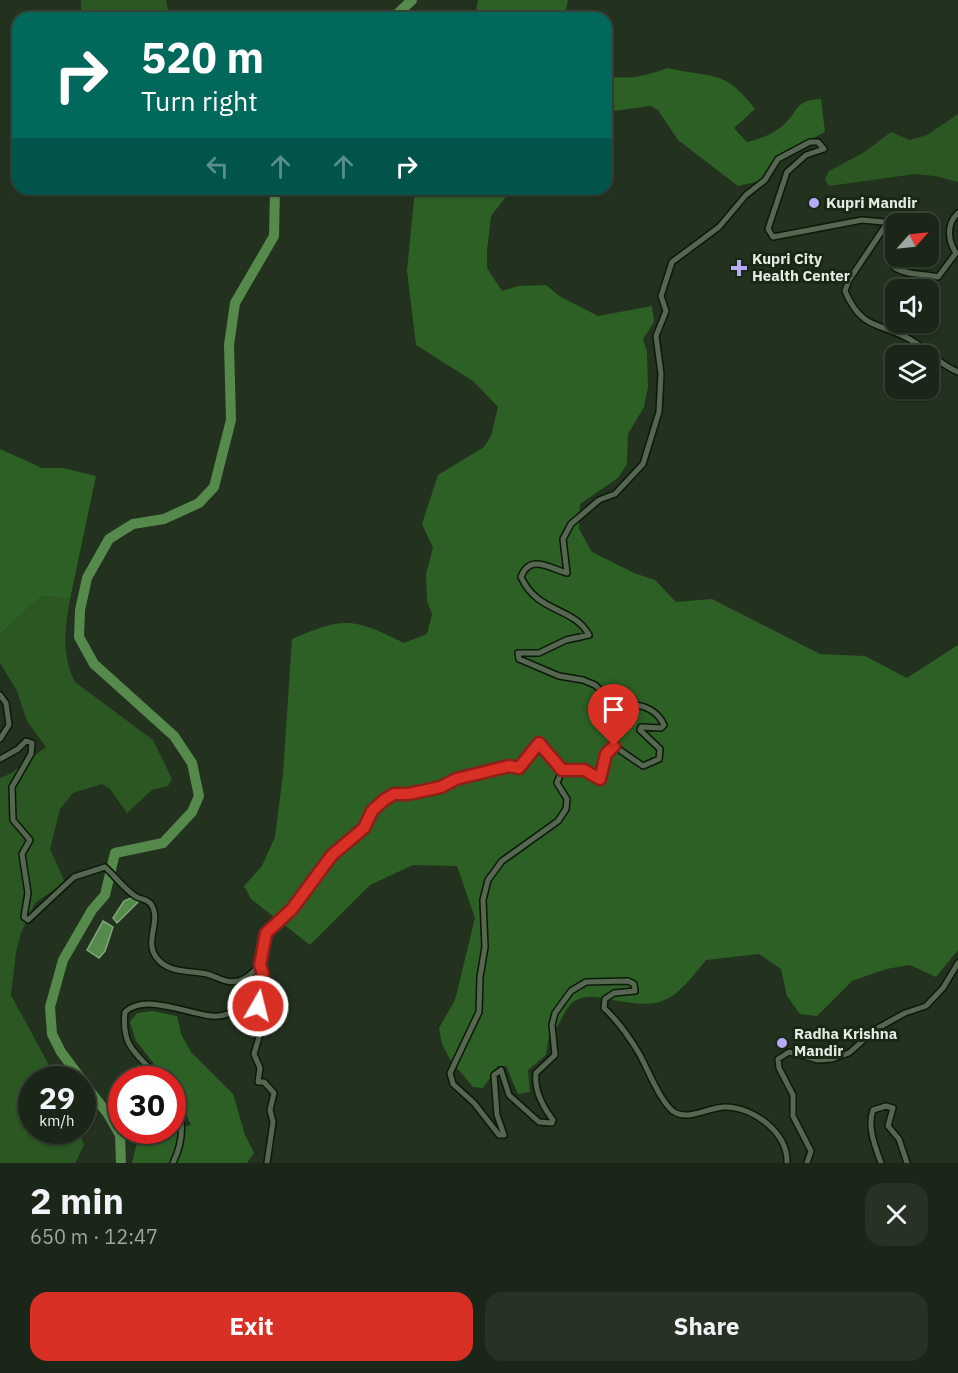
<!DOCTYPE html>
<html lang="en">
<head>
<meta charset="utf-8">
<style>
	body { margin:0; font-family:"IBM Plex Sans",sans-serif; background:#273224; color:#f1f3f6; height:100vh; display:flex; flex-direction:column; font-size:22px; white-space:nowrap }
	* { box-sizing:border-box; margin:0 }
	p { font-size:20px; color:#9fa5a1 }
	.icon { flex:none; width:33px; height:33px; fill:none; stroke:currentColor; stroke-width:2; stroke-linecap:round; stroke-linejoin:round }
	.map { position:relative; height:1163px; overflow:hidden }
	.sheet { display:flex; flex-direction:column; background:#1a2617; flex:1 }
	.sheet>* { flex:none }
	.guide { position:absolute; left:12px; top:12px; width:600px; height:183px; border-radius:18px; box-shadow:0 2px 4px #0004,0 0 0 2px #384336; background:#00695c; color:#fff; overflow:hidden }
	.needle { width:39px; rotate:63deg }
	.fabs { position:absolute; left:885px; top:213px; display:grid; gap:12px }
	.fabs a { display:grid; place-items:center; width:54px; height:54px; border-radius:12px; background:#1a2617; box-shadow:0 2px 4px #0004,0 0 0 2px #384336; font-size:30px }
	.speed { position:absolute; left:18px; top:1066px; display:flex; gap:12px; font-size:30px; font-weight:700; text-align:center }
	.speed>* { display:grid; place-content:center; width:78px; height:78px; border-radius:50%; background:#1a2617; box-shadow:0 2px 4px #0004,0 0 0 2px #384336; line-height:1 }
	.speed small { font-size:15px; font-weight:400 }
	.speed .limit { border:9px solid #d22; background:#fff; color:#111 }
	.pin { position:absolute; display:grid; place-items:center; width:51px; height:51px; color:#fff; margin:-62px -26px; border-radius:50% 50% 50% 0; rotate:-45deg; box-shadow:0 0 6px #0007 }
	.pin .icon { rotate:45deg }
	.me { position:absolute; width:66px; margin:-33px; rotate:8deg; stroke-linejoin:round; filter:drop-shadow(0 0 4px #0008) }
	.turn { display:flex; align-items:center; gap:21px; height:126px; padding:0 30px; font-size:27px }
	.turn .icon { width:78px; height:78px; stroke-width:2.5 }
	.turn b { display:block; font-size:42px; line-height:51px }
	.lanes { display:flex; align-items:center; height:57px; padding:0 30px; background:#0003; justify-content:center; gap:30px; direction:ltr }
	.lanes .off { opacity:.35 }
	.round { display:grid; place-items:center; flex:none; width:63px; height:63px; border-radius:18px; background:#273224 }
	.overview { display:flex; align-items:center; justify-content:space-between; height:102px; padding:0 30px }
	h1 { font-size:36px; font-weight:700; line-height:45px }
	.primary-button { display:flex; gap:12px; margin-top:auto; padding:12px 30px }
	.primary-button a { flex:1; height:69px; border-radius:18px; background:#d93025; color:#fff; font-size:24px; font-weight:700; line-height:69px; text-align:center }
	.primary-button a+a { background:#273224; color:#f1f3f6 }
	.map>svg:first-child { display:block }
</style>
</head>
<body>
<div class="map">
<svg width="958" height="1163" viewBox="0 0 958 1163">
	<rect width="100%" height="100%" fill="#22321f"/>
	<path fill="#2b5722" d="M81,0H166L170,18H74L81,11Z
		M958,114V182L935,176L915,174L829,186L825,179L829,171L863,153L891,132L910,140L927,135Z
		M42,596L70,599C65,629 61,654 75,682L153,740L172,779L168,786L152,790L127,813L110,789L102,784L73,793L60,809L50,849L65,882L35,903L21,933L16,952L11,995L57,1080H32V1131H79L84,1145L75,1163H0V778L10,774L46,747L27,721L17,691L0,663V634Z"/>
	<path fill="#2d6024" d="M478,0H568L564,18H475Z
		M668,68C713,79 724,68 755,109L734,128L747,142C759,139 771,135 781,127C799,113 794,99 821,99L825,132L775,158L760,181L738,186L678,140L658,110L650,106L606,112V76C630,80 645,76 668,68Z
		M415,189H512L491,216L487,250V268L502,291L518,286L546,285L559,296L598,316L652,306L654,322L643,339L647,352L648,387L644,407L628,434L627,464L618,478L580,504L579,529L592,552L634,573L655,580L676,602L712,599L820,654L865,656L907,678L958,645V950L936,977L910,965L886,969L852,981L817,1016L800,1014L787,996L781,969L759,954L706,960C671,1004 663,1010 608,999C597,997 588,995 576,1000C564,1006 562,1025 549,1036L546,1055L528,1070L530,1092L518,1094L506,1066H498L483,1088L473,1087L451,1061L442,1044L439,1028L455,1000L475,918L457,866L413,865L370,885L310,945L251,899L244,886L262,866L275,837L283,774L292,639C344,617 352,617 404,643L427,634L432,614L427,601L426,574L433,548L422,524L438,475L484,447L491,436L498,407L473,381L416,345L407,271Z
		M0,449L42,468H63L96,476L70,599L42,596L0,634Z
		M152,1011L177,1016L181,1034L191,1052L233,1094L245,1135L254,1153L247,1163H132L138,1139L191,1125L173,1086L172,1080H167L136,1041L130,1022L137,1013Z"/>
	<path fill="#56894c" stroke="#80a778" stroke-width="1.5" d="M133,897L139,901L117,923L113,918L124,901Z
		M103,921L113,927L105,951L99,958L87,950Z"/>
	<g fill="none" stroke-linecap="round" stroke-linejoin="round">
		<path stroke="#80a778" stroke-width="1.5" d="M108,1114L122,1108
			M116,1128H122"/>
		<path stroke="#56894c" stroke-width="10" d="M393,18L412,0
			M82,1080L61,1052L52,1034L50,1007L63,960L92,910L105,895L115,853L163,843L192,812L199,796L192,763L174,736L94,664L79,637L80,610L87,578L109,539L133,524L164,519L199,503L214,487L231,420L229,345L235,303L274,236L275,189
			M82,1081L108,1114L120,1135L121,1163"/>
		<g stroke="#0b1908" stroke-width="8">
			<path id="minor" d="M888,222L849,280L845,291C862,331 880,322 911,340C928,350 940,365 958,372
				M896,256L895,268C909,276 923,273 938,277L956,253C948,241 946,224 958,213
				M0,695L6,703L9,725L0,739
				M0,759L18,749L26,741L32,743L31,754L12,787L13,820L30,840L22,854L28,893L24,917L28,920L74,877L105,867C115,876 124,889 135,896C141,900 146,898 151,904C162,921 144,940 156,957C168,974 190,970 207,974C218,977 226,984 238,981C247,979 253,972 260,965
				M562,770L557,783L567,799L566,809L558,821L502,861L488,880L483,900L485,947L480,977L479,1012L450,1073L453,1084L474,1103L499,1135H504L497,1115L494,1075L501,1070L509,1095L539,1122L552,1123L553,1120C543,1107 534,1090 536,1073L555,1055L552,1025L555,1013L571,991L586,982L628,981L634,984L635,991L614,993L605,999L604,1008C618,1021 630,1038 640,1055C648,1070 662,1106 676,1113C690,1120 710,1107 725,1107C754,1107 788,1133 787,1163
				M255,999L262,1027L254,1054L260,1068L258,1082H264L274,1093L270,1110L273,1122L267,1163
				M160,1080C140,1054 121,1051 125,1012C146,993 187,1014 212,1016C227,1018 243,1007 255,999L263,974L260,965L266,933L292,908L332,855L364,828L372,811L384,799L394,794H408L440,787L456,779L509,766L519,768L539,743L562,770C578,769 586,774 600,779C604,767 602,753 614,746L643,766L659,759L660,749L640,730L641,727L661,728L664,725C656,707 635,701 618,707L595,685L583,680L559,676L519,659L518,653H539L566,640L589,635C573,606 538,614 521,577C530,553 551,569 567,573L563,539L571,524L599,500L615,494L643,464L659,412L661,374L656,336L666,311L661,296L672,262L719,227L746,195L765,180L778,159L810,142H818L824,149L806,155L787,172L768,229L773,237L862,220L906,224
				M172,1097C185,1118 184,1140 173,1163
				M807,1163L811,1151L793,1116V1095L779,1068L778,1059L789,1052L818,1060L832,1059L849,1053L876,1029L905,1013L926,1006L943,988L958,963
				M881,1163C875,1146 867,1127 873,1110L886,1106L893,1108L888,1126L899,1139L907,1163"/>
		</g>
		<use href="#minor" stroke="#556651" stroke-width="5"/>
	</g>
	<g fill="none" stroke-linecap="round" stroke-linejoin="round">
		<g stroke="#8d1f18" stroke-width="15">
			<path id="route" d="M258,1006L255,999L263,974L260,965L266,933L292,909L332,855L364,828L372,811L384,800L394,794H408L441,787L456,779L509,766L519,768L539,743L562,770H584L600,779L606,754L614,746"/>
		</g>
		<use href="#route" stroke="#d93025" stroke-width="10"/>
	</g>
	<g fill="#b7abf8" stroke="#182815" stroke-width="2">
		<circle cx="814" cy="203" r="6"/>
		<path d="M736 259h6v6h6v6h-6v6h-6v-6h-6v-6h6z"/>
		<circle cx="782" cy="1043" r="6"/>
	</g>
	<g text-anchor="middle" stroke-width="6" stroke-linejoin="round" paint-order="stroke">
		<g font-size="15" font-weight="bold" fill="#e2ece0" stroke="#182815" text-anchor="start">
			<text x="826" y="208">Kupri Mandir</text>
			<text x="752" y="264">Kupri City<tspan x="752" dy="17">Health Center</tspan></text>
			<text x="794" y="1039">Radha Krishna<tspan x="794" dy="17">Mandir</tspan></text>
		</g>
	</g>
</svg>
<div class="fabs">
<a><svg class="needle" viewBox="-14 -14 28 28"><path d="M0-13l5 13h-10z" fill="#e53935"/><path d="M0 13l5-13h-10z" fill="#9fa5a1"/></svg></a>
<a><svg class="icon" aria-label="sound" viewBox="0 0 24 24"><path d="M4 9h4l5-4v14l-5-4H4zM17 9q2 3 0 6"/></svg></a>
<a><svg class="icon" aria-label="layers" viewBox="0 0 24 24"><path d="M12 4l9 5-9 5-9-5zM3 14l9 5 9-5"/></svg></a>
</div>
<div class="speed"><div>29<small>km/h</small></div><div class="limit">30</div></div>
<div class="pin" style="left:614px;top:746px;background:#d93025"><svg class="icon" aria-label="arrive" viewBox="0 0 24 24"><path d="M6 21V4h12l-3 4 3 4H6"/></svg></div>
<svg class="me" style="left:258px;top:1006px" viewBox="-20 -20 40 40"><circle r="17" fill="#d93025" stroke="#fff" stroke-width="3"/><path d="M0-11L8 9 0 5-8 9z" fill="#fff"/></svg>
<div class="guide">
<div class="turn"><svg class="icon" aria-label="right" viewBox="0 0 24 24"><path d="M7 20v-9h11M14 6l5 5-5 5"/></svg><div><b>520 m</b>Turn right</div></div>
<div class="lanes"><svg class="icon off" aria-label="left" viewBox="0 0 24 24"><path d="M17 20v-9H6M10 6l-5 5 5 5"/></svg><svg class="icon off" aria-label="ahead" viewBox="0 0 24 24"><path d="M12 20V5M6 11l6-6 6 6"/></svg><svg class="icon off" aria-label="ahead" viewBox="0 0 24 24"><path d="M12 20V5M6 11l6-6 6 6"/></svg><svg class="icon" aria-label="right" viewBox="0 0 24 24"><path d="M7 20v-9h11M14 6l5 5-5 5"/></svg></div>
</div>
</div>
<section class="sheet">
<div class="overview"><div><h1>2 min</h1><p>650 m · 12:47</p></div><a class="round"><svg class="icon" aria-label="close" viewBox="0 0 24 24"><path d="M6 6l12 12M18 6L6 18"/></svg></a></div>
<div class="primary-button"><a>Exit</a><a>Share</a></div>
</section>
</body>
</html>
